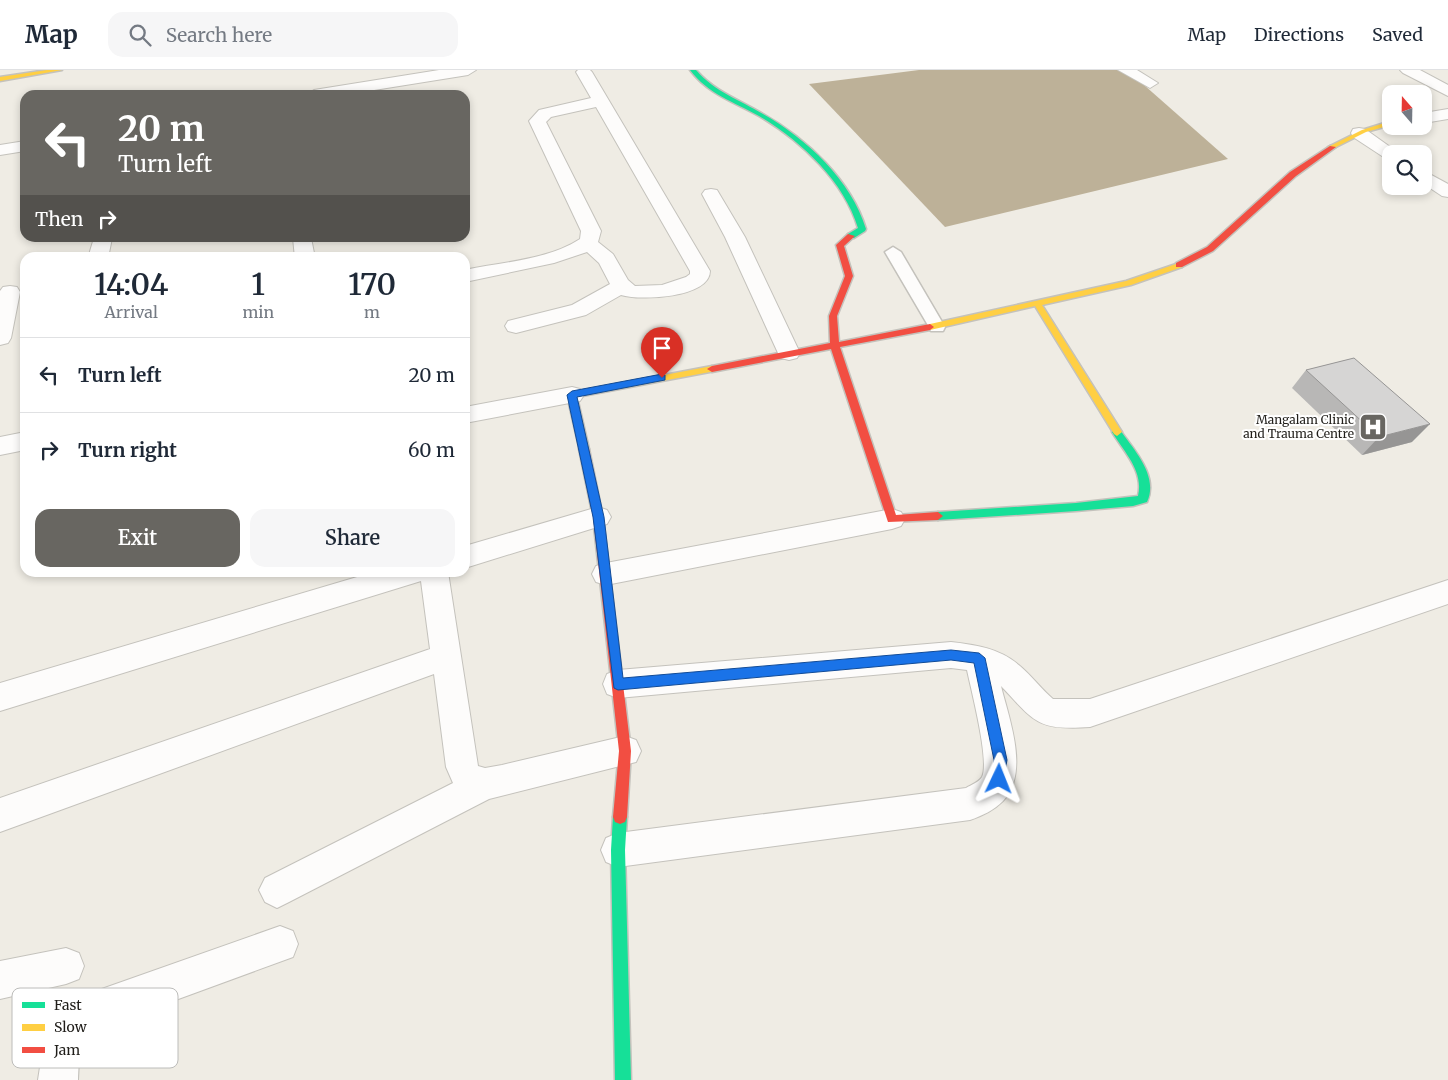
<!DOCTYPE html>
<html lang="en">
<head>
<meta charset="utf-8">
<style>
	body { margin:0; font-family:Merriweather,serif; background:#f6f6f7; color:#1f2937; height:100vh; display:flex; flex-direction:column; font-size:19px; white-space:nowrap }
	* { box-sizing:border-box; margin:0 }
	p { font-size:16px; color:#747a83 }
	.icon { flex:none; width:28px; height:28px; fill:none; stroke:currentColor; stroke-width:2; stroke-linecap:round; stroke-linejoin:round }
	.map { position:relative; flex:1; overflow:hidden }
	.drawer { position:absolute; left:20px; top:182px; width:450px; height:325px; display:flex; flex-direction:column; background:#fff; border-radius:15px; box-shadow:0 2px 8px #0003 }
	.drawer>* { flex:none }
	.guide { position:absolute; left:20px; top:20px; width:450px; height:152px; border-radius:15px; box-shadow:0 2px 8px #0003; background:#686661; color:#fff; overflow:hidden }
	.needle { width:32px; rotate:340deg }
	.buttons { position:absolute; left:1382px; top:15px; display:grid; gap:10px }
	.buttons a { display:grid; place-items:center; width:50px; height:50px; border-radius:10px; background:#fff; box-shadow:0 2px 8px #0003; font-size:25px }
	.pin { position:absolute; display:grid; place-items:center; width:42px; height:42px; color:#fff; margin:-51px -21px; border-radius:50% 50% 50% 0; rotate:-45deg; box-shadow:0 0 5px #0007 }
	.pin .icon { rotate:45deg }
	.me { position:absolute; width:55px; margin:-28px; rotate:2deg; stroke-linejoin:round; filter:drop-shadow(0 0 4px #0008) }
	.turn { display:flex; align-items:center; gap:18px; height:105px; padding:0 15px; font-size:22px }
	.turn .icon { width:65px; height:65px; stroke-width:2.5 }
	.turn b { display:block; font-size:35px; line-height:42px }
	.then { display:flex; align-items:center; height:48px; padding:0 15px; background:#0003; gap:10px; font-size:19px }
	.eta { display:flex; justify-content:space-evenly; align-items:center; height:85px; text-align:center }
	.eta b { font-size:30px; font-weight:600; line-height:35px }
	.button { display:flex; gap:10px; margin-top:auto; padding:10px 15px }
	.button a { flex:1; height:58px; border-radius:15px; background:#686661; color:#fff; font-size:20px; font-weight:600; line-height:58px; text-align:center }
	.button a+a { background:#f6f6f7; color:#1f2937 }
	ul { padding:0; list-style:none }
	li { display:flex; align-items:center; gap:15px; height:75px; padding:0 15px; border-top:1px solid #e0e1e3 }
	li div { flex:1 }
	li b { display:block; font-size:19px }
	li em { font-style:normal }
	header { display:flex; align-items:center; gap:30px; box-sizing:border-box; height:70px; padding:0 25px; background:#fff; border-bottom:1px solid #e0e1e3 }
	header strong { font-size:24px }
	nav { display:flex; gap:28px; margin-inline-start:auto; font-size:18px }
	.search { width:350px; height:45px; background:#f6f6f7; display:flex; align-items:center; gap:12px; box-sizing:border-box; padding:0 18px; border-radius:15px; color:#747a83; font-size:19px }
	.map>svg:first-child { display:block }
</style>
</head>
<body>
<header>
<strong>Map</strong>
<div class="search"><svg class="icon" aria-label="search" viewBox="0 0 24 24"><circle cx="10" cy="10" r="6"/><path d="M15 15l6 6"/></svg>Search here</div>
<nav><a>Map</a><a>Directions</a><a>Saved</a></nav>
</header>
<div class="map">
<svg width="1448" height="1010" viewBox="0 0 1448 1010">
	<rect width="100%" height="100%" fill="#efece4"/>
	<path fill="#bdb198" d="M919,0H1127L1228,89L945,157L809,14Z"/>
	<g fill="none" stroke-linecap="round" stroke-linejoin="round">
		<g stroke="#c4c2bc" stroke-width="3">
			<path id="lane" d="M893,177L901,182L945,257L943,261H931L929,257L885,182Z"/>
		</g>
		<g stroke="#c4c2bc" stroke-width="2">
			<path id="street" d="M439,0H476L468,5L343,25H306L314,20Z
				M578,0H590L592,2L710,201C710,228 640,231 621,225L586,245L516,263L508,261L505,256L508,251L572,235L610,214L599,193L587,182L554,193L465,212V200C502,192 548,190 580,169L581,161L529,51L539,40L591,28L576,2ZM596,37L690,201V204L686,207L662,215L635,216L628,210L613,184L598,172L601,161L546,52L551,47Z
				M1118,0H1137L1158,13L1150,18Z
				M1400,0H1420L1448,15V26L1403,3Z
				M1448,39V49L1424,53V43Z
				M1359,58L1365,59L1400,84H1391V89L1385,88L1353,67L1351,63L1353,59Z
				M25,71V81L0,85V75Z
				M1424,101L1448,114V127L1442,126L1424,114Z
				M711,119L717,120L745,167L800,283L797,288L789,290L781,288L778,283L725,167L702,124L705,120Z
				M94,168H112L108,188H88Z
				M293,168H311L315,188H295Z
				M10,216L17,217L20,222L11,268L8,273L0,275V221L3,217Z
				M572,317L580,319L584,325L580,331L465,353V337Z
				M25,362V380L0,385V367Z
				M598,437L607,440L611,447L607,454L465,498V476Z
				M892,439L901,442L905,449L901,456L892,459L606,515L596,512L592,504L596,496L606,493Z
				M374,502H448L478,696L485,698L502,695L625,666L636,670L641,681L636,692L489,729L289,832L277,838L265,832L259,820L265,808L453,713L446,697L434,604L0,762V728L430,579L421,511L0,641V613Z
				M1448,510V534L1090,657C1037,661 1034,651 1001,616C1009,649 1030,702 1003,731C994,740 982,746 970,750L618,797L606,792L601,780L606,768L618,763L966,718C971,715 979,712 982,707C990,692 971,619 967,600L951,598L618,628L607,624L603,614L607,604L618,600L951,572C976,575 1000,578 1020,596C1032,606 1041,619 1053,629H1090Z
				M280,856L293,861L298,874L293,887L102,957C79,969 79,987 78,1010H38L44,971L57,944L66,935L96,921Z
				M66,878L79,883L84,896L79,909L66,914L0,929V891Z"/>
		</g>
		<g stroke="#c4c2bc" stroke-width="3">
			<path id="fast" d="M690,0H696C715,22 740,30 763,44C807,69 851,110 866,159L865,161L854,168H848V164L858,158C844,111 801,71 759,46C734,32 708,24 690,0Z
				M1117,358L1120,360C1134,380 1159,406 1147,432L1133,436L1076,441L938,450L933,446L938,442L1076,433L1138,426C1144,401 1124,382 1112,362Z
				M620,740L625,742L627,747L625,780L631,1010H615L611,780L613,747L615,742Z"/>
		</g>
		<g stroke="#c4c2bc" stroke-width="3">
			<path id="slow" d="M47,0H62L0,11V7Z
				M1391,51V55L1366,62L1334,78L1328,77L1362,60Z
				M1179,193L1183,195L1182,197L1131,215L1042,235L1122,362L1117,366L1114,364L1035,236L930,260L926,257L930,254L1126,211Z
				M712,296L717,299L715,301L577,327L589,379L588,382H580L567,325L569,323Z"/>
		</g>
		<g stroke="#c4c2bc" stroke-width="3">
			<path id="jam" d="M1330,76L1336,77L1296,106L1213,181L1182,197H1176V193L1207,177L1290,102Z
				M848,164L855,166L844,176L853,206L837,246L839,272L930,254L934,257L930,260L840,277L896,445L938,442L943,446L938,450L888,452L831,279L712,302L707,299L712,296L830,273L829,246L845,206L836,175Z
				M584,375L589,379L603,447L631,681L627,747L625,752L620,754L615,752L613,747L619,681L593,447L579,379Z"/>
		</g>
		<use href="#lane" fill="#fdfcfb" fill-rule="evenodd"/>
		<use href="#street" fill="#fdfcfb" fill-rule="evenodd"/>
		<use href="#fast" fill="#16e098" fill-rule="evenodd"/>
		<use href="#slow" fill="#ffcf43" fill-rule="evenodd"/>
		<use href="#jam" fill="#f24e42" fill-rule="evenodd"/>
	</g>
	<path fill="#b8b7b6" d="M1306,300L1412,372L1362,385L1292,318Z"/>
	<path fill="#969594" d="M1430,354L1412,372L1362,385L1379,367Z"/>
	<path fill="#d6d5d4" stroke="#969594" d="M1354,288L1430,354L1379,367L1306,300Z"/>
	<path fill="#1a73e8" stroke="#114b97" d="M662,304L665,305V310L577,327L604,447L623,608L951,580L979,583L985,588L1007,690L1003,714L999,716L994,714L992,709L994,690L974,593L951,590L618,620L614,618L593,447L567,325L572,321Z"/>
	<defs>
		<g id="hospital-square" transform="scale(1.4375)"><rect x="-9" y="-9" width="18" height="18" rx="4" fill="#686661" stroke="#fff"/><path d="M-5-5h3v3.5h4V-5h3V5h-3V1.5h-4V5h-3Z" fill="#fff"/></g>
	</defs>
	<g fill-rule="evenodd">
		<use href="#hospital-square" x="1373" y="357"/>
	</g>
	<g text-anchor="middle" stroke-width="4" stroke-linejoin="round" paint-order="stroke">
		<g font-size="12" fill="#201e1a" stroke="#fff" text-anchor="end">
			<text x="1354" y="354">Mangalam Clinic<tspan x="1354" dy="14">and Trauma Centre</tspan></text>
		</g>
	</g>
	<rect x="12" y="918" width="166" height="80" rx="8" fill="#fff" stroke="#bcbcba" stroke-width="1"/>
	<rect x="22" y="932" width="23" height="6" fill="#16e098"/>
	<rect x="22" y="954" width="23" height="7" fill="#ffcf43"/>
	<rect x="22" y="977" width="23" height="6" fill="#f24e42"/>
	<g font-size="14" fill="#201e1a">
		<text x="54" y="940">Fast</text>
		<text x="54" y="962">Slow</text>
		<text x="54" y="985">Jam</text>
	</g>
</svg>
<div class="buttons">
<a><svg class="needle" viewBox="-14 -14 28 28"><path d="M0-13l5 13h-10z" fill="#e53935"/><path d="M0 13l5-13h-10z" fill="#747a83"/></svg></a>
<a><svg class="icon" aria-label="search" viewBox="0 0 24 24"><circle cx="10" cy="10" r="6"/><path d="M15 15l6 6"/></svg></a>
</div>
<div class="pin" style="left:662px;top:308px;background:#d93025"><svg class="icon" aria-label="arrive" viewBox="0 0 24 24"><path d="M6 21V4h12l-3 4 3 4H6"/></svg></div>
<svg class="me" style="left:999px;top:709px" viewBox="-20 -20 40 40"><path d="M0-17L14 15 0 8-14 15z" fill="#1a73e8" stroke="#fff" stroke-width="4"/></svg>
<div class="guide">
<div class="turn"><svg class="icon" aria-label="left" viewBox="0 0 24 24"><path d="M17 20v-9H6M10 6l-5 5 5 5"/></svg><div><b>20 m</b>Turn left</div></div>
<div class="then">Then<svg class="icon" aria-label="right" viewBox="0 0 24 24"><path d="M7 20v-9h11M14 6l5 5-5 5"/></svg></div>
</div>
<section class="drawer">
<div class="eta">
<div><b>14:04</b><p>Arrival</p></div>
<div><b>1</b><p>min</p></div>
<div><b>170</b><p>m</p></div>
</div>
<ul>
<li><svg class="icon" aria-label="left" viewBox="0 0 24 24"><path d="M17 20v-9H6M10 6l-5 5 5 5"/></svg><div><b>Turn left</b></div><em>20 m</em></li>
<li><svg class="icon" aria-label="right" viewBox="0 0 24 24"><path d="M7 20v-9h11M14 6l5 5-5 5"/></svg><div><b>Turn right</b></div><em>60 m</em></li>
</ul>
<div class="button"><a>Exit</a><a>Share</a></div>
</section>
</div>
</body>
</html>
